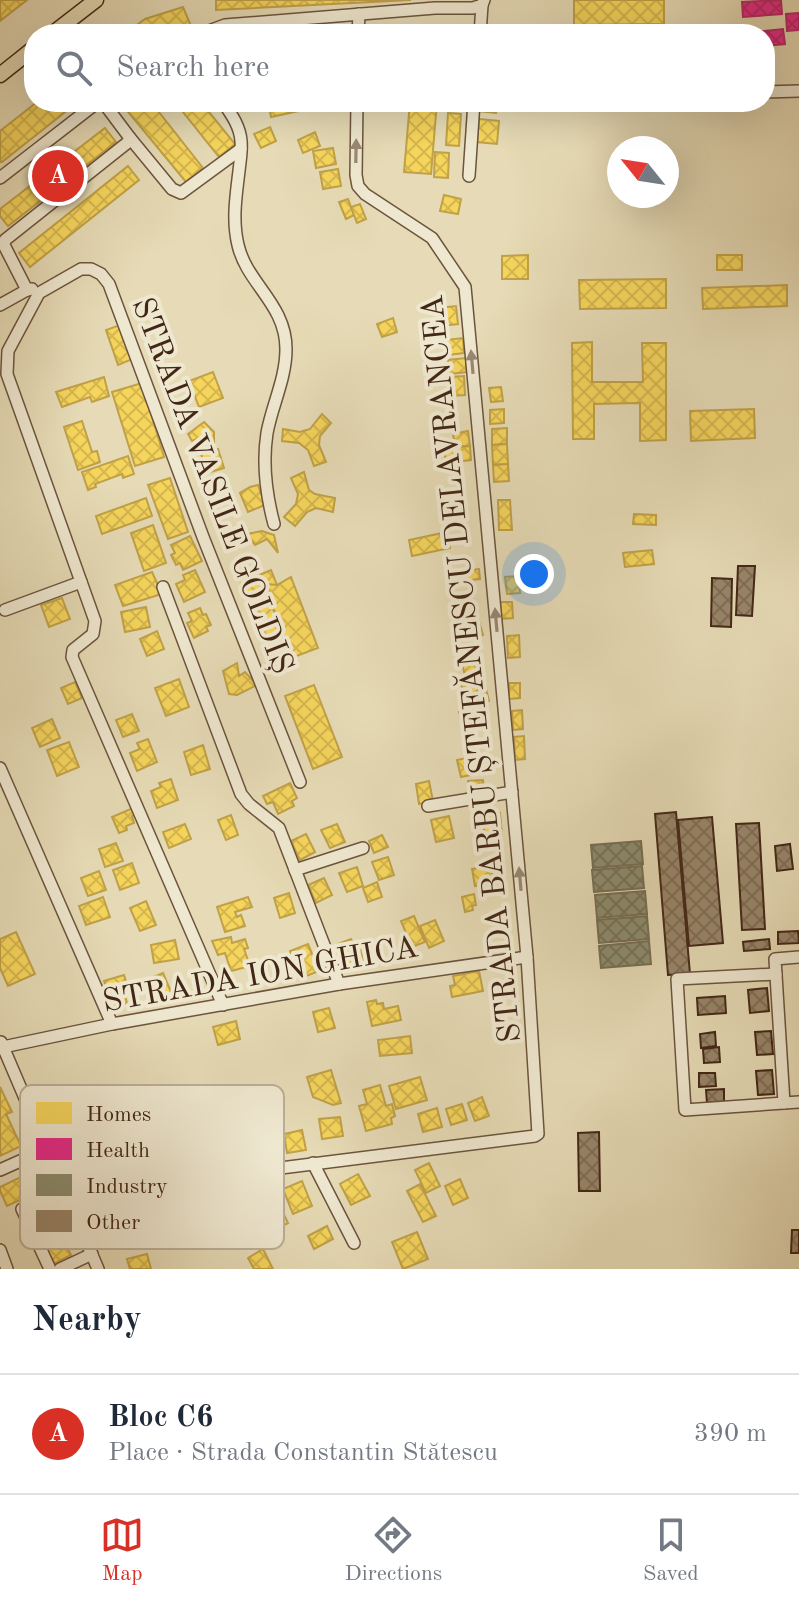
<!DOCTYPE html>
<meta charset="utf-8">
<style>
:root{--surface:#fff;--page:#f2f2f3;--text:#1f2937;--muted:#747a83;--line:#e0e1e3;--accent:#d93025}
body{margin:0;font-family:"Old Standard TT",serif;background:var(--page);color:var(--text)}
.compass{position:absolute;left:607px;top:136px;width:72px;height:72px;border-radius:50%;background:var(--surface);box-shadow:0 8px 32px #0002;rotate:300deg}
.you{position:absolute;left:534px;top:574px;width:28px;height:28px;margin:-20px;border:6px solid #fff;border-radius:50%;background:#1a73e8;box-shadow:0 0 0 12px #1a73e833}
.badge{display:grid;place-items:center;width:52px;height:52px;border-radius:50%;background:var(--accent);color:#fff;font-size:26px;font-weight:700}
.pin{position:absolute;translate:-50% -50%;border:4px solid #fff;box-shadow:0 2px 8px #0006}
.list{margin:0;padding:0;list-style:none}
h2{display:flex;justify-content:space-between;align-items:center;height:104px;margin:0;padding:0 32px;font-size:34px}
h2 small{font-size:26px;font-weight:400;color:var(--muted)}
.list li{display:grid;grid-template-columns:52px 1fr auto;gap:24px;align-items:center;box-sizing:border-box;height:120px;padding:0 32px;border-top:2px solid var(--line)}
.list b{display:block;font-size:30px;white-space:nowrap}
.list p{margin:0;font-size:26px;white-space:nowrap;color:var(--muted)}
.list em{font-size:26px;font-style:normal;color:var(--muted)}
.icon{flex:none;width:44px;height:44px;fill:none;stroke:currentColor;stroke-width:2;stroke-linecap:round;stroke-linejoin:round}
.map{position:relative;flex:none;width:799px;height:1269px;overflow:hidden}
.search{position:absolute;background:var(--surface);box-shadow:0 8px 32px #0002;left:24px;right:24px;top:24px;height:88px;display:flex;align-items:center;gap:20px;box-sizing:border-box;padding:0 28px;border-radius:32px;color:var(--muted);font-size:30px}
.sheet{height:224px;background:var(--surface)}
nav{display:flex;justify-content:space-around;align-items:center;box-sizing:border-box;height:112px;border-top:2px solid var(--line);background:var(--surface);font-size:22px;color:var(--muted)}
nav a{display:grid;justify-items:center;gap:4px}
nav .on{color:var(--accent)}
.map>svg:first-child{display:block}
.homes{fill:url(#homes-cross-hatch);stroke:#c0a147;stroke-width:2}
.health{fill:url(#health-cross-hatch);stroke:#b62867;stroke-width:2}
.industry{fill:url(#industry-cross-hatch);stroke:#766e54;stroke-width:2}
.building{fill:url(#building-cross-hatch);stroke:#432716;stroke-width:2}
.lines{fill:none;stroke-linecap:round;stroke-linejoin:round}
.minor-casing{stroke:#6c543e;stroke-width:14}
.major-casing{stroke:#432716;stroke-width:17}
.minor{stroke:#efe8d0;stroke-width:11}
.major{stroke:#e6dbb6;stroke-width:14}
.oneway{fill:#998873}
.labels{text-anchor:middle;stroke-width:8;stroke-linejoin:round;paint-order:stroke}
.street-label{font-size:32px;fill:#432716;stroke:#efe8d0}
.key{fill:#efe8d0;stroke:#bbae98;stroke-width:2}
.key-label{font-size:22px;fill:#432716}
</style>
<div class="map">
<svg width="799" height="1269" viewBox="0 0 799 1269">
<defs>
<pattern id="homes-cross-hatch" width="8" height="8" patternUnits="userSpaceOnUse" patternTransform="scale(2)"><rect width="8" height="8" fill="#f6d55c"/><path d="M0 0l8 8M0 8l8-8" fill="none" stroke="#d4b74f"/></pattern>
<pattern id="health-cross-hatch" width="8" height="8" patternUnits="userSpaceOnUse" patternTransform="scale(2)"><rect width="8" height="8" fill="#e7298a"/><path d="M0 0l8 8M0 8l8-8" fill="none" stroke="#bd2370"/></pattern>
<pattern id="industry-cross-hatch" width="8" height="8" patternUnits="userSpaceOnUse" patternTransform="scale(2)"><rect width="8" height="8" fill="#8c8c6e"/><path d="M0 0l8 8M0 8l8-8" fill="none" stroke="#747259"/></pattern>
<pattern id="building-cross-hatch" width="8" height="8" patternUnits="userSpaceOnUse" patternTransform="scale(2)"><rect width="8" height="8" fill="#988569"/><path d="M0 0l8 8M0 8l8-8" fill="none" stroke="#7e6d55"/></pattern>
</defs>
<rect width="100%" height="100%" fill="#e6dbb6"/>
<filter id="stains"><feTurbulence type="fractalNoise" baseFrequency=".0025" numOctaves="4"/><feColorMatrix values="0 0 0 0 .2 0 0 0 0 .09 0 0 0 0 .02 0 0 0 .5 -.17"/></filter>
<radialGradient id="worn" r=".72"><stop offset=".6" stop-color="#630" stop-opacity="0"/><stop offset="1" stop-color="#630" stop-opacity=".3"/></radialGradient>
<g class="homes">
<polygon points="0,0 27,0 0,21"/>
<polygon points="216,0 411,0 216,10"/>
<polygon points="574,0 664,0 664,24 574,25"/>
<polygon points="183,7 191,26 174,34 125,34 145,19"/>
<polygon points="37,102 58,102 65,112 2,162 0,162 0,131"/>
<polygon points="120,102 151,102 203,168 186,182"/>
<polygon points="175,102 201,102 235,144 219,157"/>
<polygon points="268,102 297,102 299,111 271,117"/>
<polygon points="410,102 437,102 431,174 404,172"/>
<polygon points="479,102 497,102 496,113 478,111"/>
<polygon points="448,113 461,114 459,146 446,145"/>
<polygon points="479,119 499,121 497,144 477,142"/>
<polygon points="270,127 276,141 261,148 254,134"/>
<polygon points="105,128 116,142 8,226 0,216 0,209"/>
<polygon points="315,132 320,146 303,153 298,140"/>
<polygon points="333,148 336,164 316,168 313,151"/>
<polygon points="435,152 449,153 448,178 434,177"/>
<polygon points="128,166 139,180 30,267 19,253"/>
<polygon points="338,169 341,186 323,189 320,172"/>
<polygon points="444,195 461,199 458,214 440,211"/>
<polygon points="348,199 354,215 346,219 339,202"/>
<polygon points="360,204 366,219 357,223 351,207"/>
<polygon points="528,255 528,279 502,279 502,256"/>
<rect x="717" y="255" width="25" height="15"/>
<polygon points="666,279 666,308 580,309 579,280"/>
<polygon points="787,285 787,306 703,309 702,288"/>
<polygon points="456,306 458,324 441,326 439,308"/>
<polygon points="393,318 397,332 382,337 377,324"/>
<polygon points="123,324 135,358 118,365 106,330"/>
<polygon points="463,338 464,353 448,355 447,340"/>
<polygon points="592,342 592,382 643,382 642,343 666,343 666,440 640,441 640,403 594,404 594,439 573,439 572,343"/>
<polygon points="466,358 467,372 450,374 448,360"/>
<polygon points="213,372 223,398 199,407 189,381"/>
<polygon points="464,376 465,395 451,396 450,377"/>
<polygon points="104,377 109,396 92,402 90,397 62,407 56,392"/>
<polygon points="142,383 164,457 135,466 112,392"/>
<polygon points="501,387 503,401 491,402 489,388"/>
<polygon points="504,409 504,423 490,424 490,410"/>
<polygon points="754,409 755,438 691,441 690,411"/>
<polygon points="322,414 331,423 320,436 319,445 326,462 314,466 308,450 299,443 282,441 283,429 300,432 310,429"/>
<polygon points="82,421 92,452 97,451 100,462 78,470 64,427"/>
<polygon points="204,422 214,432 214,443 209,447 194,443 205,435 192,441 188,434"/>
<polygon points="507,428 507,444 492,445 492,429"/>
<polygon points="468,431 470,446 455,447 453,434"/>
<polygon points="507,444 508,464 493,465 492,445"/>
<polygon points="470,446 471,460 446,463 444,448"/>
<polygon points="218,449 224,468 207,473 201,454"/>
<polygon points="128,456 134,474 123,478 122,474 95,484 96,487 88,490 82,472"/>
<polygon points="508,464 509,481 494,482 493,465"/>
<polygon points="304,472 309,490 315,494 335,498 333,512 316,508 307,512 295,526 284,517 296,504 298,494 291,478"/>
<polygon points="170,478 188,532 168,539 148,485"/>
<polygon points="258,485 265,505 248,512 240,493 250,487"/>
<polygon points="461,495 465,510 444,515 440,500"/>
<polygon points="146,498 152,516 102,534 96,516"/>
<polygon points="498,500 510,500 512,530 499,530"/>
<polygon points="634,514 656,515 656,525 633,524"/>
<polygon points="153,525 166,563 144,571 131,533"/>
<polygon points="262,531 274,535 278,553 267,539 255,545 247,534"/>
<polygon points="447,532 450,548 412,556 409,540"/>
<polygon points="190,536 202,561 183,570 180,563 176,565 171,555 175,553 171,545"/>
<polygon points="652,550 654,564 625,567 623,553"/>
<polygon points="479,569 480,579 463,581 461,571"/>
<polygon points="195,570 205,592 184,602 176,584 185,580 183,575"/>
<polygon points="271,570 300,643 269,655 241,583"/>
<polygon points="152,572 162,594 123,606 115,585"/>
<polygon points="518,576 520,593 507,594 505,577"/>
<polygon points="291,577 318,648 286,660 267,584 277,585"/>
<polygon points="62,598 70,619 49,627 41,605"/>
<polygon points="500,602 512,602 513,618 501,619"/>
<polygon points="146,607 150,627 125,632 121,612"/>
<polygon points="200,608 203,615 206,614 211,625 206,627 208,631 194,638 187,623 192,621 188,613"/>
<polygon points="478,618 483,635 457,641 453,624"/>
<polygon points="157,631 164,649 147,656 140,639"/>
<polygon points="519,635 520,657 508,658 507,636"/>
<polygon points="479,659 482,672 465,676 462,663"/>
<polygon points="237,663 239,676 245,672 257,685 237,695 229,694 223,671"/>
<polygon points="483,678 486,689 464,695 461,684"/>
<polygon points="179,679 189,707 166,716 155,688"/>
<polygon points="75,682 82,698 68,704 61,688"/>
<polygon points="509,683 520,683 520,698 509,699"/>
<polygon points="314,685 342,757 313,769 285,696"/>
<polygon points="486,689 489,701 465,708 462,696"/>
<polygon points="476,708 480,719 462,724 459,712"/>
<polygon points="522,710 523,729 513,730 512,711"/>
<polygon points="132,714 139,731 123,737 116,720"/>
<polygon points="52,719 60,738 40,747 32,728"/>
<polygon points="524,736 525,759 515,760 514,737"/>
<polygon points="148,739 157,762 137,771 130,753 140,749 137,743"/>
<polygon points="69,742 79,767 57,776 47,750"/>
<polygon points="203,745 210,769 191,775 184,752"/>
<polygon points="477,756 480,773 461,777 457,760"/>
<polygon points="171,779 178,800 157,808 151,791 161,787 159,783"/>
<polygon points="483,780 484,793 469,794 468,781"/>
<polygon points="429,781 433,801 419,804 416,784"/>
<polygon points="290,783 297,798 292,801 294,806 278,814 273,802 267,804 263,796"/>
<polygon points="133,808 136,814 132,816 134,823 126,826 127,830 119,833 112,817"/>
<polygon points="500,813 502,834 485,836 482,816"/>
<polygon points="231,815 238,835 226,840 218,820"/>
<polygon points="449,816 454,838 436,842 431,820"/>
<polygon points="185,824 191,839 169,848 163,832"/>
<polygon points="337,824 345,842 330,848 321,830"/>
<polygon points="306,834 315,852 300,860 291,841"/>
<polygon points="382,835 388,847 374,853 369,841"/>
<polygon points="116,843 123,861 105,867 99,849"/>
<polygon points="388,857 394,875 379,880 372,862"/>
<polygon points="132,863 139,883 120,890 113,870"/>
<polygon points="491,865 494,883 475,886 472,869"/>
<polygon points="357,867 363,886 347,892 339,873"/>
<polygon points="99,871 106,890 88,896 81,878"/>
<polygon points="324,878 332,895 316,903 308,885"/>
<polygon points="377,882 382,897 368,902 363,888"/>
<polygon points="289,893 295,913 280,918 274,898"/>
<polygon points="474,894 476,905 472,906 473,910 465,912 462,897"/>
<polygon points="103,897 110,917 86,925 79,906"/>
<polygon points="248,897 252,907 235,912 237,917 241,915 245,926 225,932 217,907"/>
<polygon points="146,901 156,925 140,931 130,908"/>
<polygon points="414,916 425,942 412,947 401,921"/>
<polygon points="435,920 444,941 429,948 420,926"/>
<polygon points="16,932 35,974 8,986 0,968 0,939"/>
<polygon points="231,937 232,943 245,939 248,948 244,949 250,966 231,971 225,953 218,955 212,941"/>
<polygon points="351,939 361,961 344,968 335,945"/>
<polygon points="175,940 179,959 154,963 151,945"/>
<polygon points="373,940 381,958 367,966 358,947"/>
<polygon points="308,944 319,971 299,979 290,951"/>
<polygon points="479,971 483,991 452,997 450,986 455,985 453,976"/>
<polygon points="163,973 171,992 154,999 146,980"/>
<polygon points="124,975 130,994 125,996 127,1003 112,1007 104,981"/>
<polygon points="376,1000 377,1004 383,1003 384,1009 398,1006 401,1020 372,1026 367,1002"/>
<polygon points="329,1008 335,1028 318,1032 313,1012"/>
<polygon points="236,1021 240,1039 218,1045 213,1027"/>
<polygon points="410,1036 412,1053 380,1056 378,1040"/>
<polygon points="331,1070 341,1103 333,1105 313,1097 307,1077"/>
<polygon points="420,1077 427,1100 396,1109 389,1086"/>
<polygon points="380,1085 386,1106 392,1104 395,1116 391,1118 392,1124 366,1131 359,1106 367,1104 363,1090"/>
<polygon points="0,1087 12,1112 6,1114 21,1146 0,1156"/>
<polygon points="482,1097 489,1116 475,1121 468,1103"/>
<polygon points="462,1104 467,1120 451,1125 446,1109"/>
<polygon points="437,1108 442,1127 423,1132 418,1114"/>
<polygon points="340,1117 343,1136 322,1139 319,1119"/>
<polygon points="302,1130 306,1150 287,1153 284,1134"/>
<polygon points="429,1163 440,1186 426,1193 415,1170"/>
<polygon points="31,1172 71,1255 54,1264 22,1199 7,1206 0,1191 0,1187"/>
<polygon points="358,1174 370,1196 351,1205 340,1184"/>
<polygon points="460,1179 468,1198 453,1205 445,1186"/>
<polygon points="302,1181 312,1206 293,1214 283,1189"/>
<polygon points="420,1184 436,1216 423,1222 407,1191"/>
<polygon points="277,1200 288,1223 275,1230 264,1207"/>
<polygon points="327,1226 333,1239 314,1249 308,1236"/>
<polygon points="417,1232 428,1259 403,1269 392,1242"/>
<polygon points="263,1249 273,1269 254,1269 248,1258"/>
<polygon points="147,1254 151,1269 130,1269 127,1259"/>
</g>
<g class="health">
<polygon points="781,0 782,14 743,17 742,2"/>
<polygon points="799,13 799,30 787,31 786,14"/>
<polygon points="783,29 785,44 765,46 765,34 744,34 744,33"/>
</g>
<g class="industry">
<polygon points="641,841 643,864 593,868 591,845"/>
<polygon points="642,866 644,888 594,892 592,870"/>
<polygon points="645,891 647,914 597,918 595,895"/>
<polygon points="647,916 649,939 599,943 597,920"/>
<polygon points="649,941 651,964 601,968 599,946"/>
</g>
<g class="building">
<polygon points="738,566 755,566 752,616 736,615"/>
<polygon points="712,578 732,579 731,627 711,626"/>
<polygon points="676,812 690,974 668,975 655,814"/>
<polygon points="712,817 723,943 689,946 678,820"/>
<polygon points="759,823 765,929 742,930 736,824"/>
<polygon points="790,844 793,869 777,871 775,846"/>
<polygon points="798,931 799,943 778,944 778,932"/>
<polygon points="769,939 770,949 744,951 743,942"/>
<polygon points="767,988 769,1011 750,1013 748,990"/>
<polygon points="725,996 726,1013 698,1015 697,998"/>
<polygon points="771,1031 773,1054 757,1055 755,1032"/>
<polygon points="715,1032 716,1046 701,1048 700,1034"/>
<polygon points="719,1047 720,1062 704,1063 703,1049"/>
<polygon points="772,1070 774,1094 758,1095 756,1071"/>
<polygon points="699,1073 715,1073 716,1086 699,1087"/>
<polygon points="724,1089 724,1102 707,1103 706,1090"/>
<polygon points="599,1132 600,1191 579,1191 578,1133"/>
<polygon points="792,1230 799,1230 799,1253 791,1253"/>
</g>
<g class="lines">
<defs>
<g id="minor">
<polyline points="201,34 225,25 435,8 473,8 482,5 484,0"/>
<polyline points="358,34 359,14"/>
<polyline points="480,34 482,5"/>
<polyline points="765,92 799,91"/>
<path d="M223,102C231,114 240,126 241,141C242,151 240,161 239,171C236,196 232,220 238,245C247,284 286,304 286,349C286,379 272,405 267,433C262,465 266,494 274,524"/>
<polyline points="130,138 172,189 181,193 241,149"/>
<polyline points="469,176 474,102"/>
<polyline points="0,178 98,102"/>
<polyline points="27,290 4,245 5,240 127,143 130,138 103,102"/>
<polyline points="0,305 27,290 32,289"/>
<polyline points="163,587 241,794 249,804 279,828 339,984"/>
<polyline points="5,610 81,582"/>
<polyline points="0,768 112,1024"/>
<polyline points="428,806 512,792"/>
<polyline points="295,870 363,848"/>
<polyline points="776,974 677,979 685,1110 799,1102"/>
<polyline points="223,1005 72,657 73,650 93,634 95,621 7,374 8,351 39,293 81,269 91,269 101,274 109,284 203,537 300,782"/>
<polyline points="1,1042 98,1269"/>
<polyline points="3,1047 112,1024 339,984 527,957"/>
<polyline points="784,1103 775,959 799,957"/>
<polyline points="313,1163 354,1243"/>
<polyline points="0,1170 47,1149"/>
<polyline points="66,1195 535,1136 538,1134 527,957 465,287 432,238 365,194 358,186 356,175 357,102"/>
<polyline points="22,1209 50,1269"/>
<polyline points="0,1250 7,1269"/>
<polyline points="60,1269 92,1254"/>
</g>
<g id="major">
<polyline points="52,34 96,0"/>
<polyline points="0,75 34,48"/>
</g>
</defs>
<use href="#minor" class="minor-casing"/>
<use href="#major" class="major-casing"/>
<use href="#minor" class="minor"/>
<use href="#major" class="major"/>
</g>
<defs><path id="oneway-solid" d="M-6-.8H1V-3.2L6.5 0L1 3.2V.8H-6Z" transform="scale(2)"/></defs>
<g class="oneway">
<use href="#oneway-solid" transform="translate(356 151) rotate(-89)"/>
<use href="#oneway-solid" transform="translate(472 362) rotate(-95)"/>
<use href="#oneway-solid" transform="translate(496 620) rotate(-95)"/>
<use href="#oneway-solid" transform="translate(520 879) rotate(-95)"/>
</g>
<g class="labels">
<g class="street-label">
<text transform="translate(214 485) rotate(69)" y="11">STRADA VASILE GOLDIȘ</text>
<text transform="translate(470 669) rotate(-96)" y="11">STRADA BARBU ȘTEFĂNESCU DELAVRANCEA</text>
<text transform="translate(260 973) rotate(-10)" y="11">STRADA ION GHICA</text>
</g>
</g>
<rect x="20" y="1085" width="264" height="164" rx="12" class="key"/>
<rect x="36" y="1102" width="36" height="22" fill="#f6d55c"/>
<rect x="36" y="1138" width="36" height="22" fill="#e7298a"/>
<rect x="36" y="1174" width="36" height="22" fill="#8c8c6e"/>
<rect x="36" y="1210" width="36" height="22" fill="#988569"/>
<g class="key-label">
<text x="86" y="1121">Homes</text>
<text x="86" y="1157">Health</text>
<text x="86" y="1193">Industry</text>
<text x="86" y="1229">Other</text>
</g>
<rect width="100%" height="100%" filter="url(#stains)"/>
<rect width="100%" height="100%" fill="url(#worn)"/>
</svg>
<svg class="compass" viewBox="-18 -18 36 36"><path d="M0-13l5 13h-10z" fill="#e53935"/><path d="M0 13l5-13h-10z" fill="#747a83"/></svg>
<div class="you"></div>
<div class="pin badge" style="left:58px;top:176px">A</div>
<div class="search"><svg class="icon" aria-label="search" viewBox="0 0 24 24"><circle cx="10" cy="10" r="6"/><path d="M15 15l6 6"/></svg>Search here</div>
</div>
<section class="sheet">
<h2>Nearby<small></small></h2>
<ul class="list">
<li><span class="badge">A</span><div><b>Bloc C6</b><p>Place · Strada Constantin Stătescu</p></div><em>390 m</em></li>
</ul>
</section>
<nav>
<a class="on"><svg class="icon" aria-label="map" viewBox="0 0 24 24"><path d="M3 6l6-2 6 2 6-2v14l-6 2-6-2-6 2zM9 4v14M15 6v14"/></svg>Map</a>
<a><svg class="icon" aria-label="directions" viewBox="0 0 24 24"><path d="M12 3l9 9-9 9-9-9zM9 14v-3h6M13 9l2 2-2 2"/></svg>Directions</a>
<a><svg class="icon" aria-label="saved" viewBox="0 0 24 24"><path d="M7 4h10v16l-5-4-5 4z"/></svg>Saved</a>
</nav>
